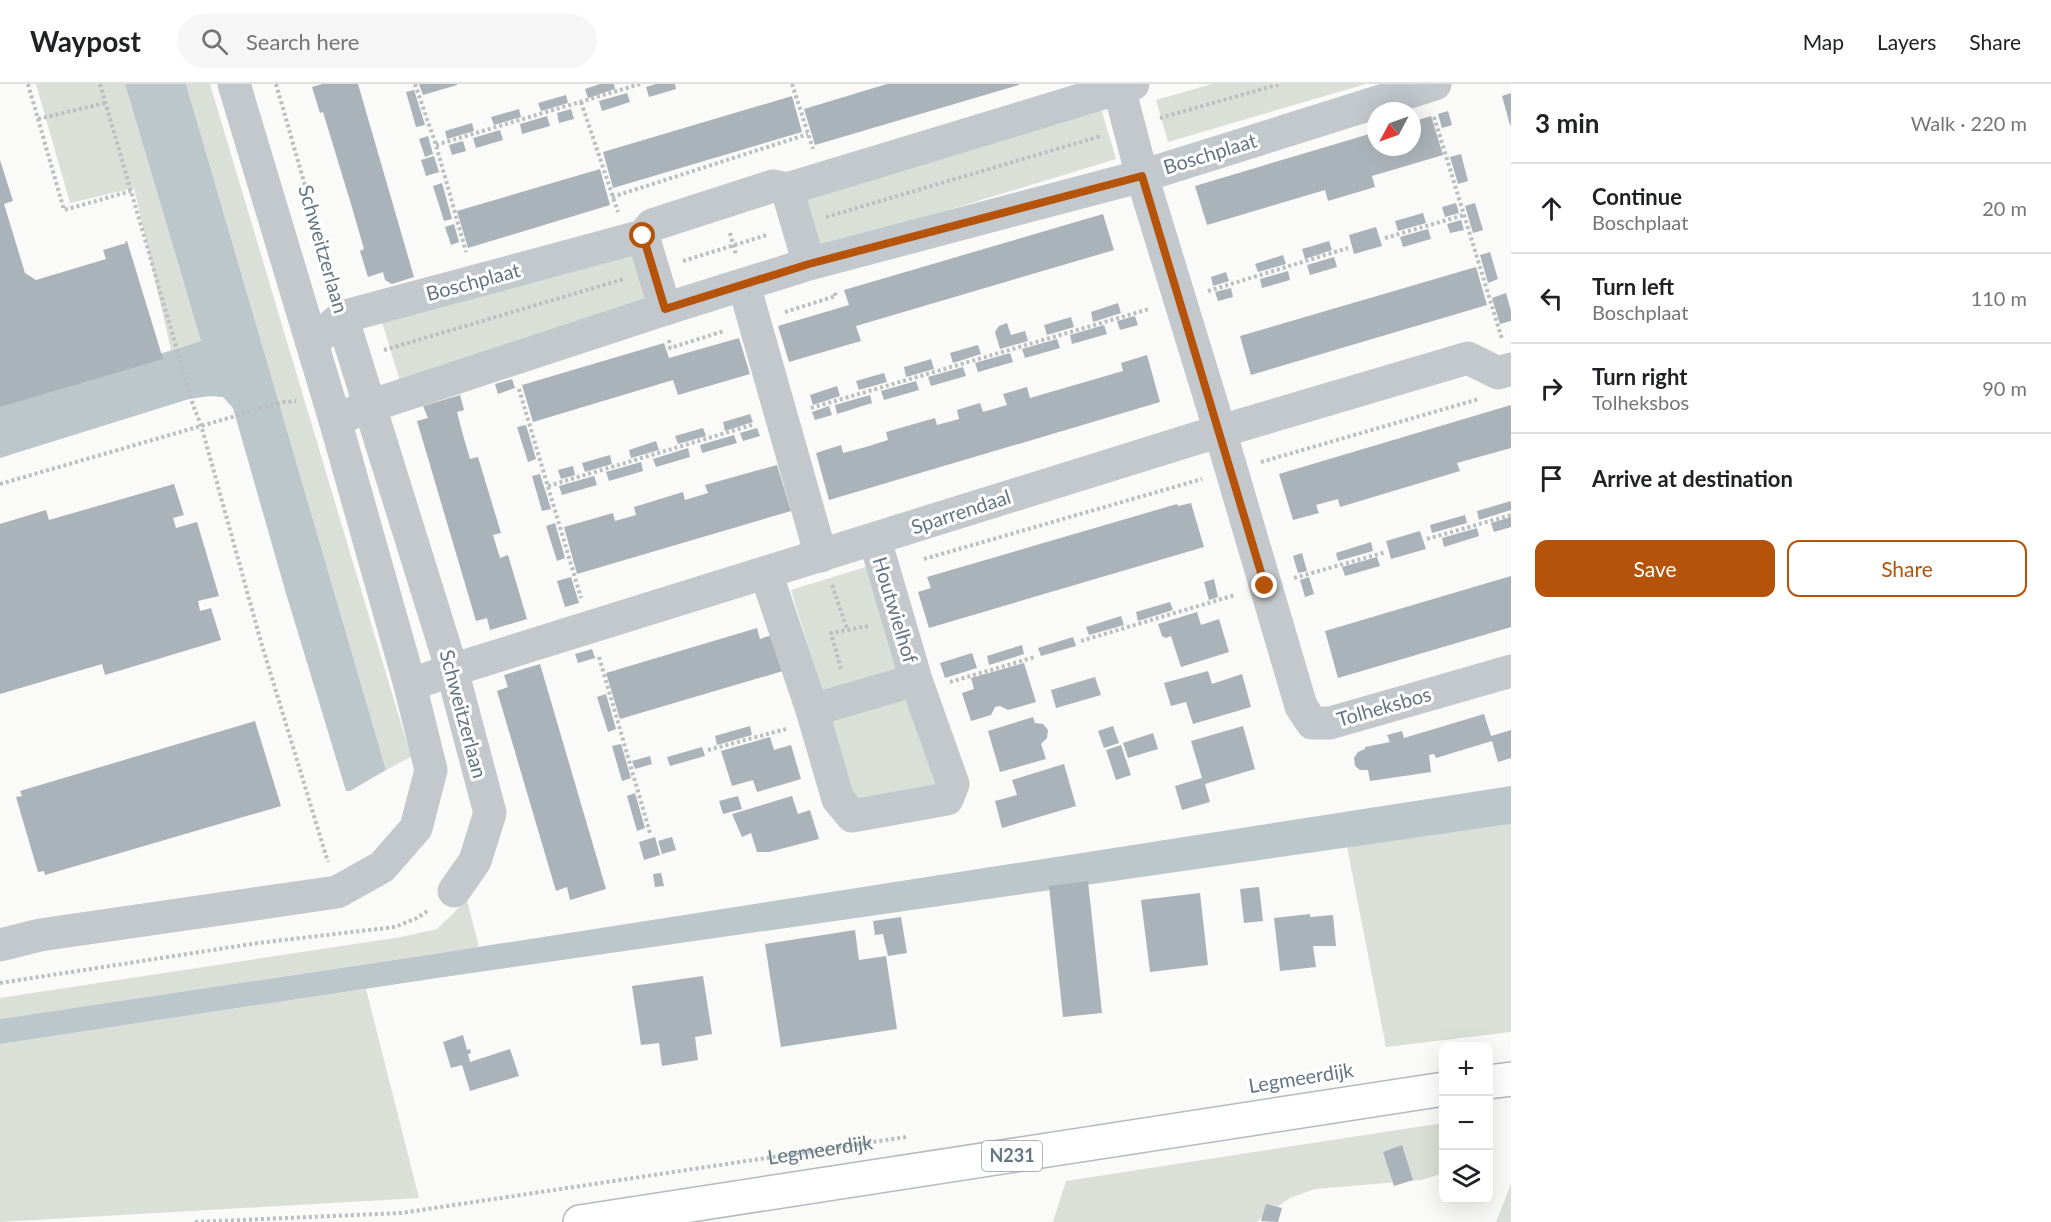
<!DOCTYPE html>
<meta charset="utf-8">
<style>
:root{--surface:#fff;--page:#f6f6f6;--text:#202124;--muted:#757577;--line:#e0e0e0;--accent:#b45309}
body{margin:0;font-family:Lato,sans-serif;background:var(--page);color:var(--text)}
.controls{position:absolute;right:18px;bottom:18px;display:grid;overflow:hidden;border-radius:12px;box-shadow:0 6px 24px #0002}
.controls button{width:54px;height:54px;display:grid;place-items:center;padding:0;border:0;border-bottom:2px solid var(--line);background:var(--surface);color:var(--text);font:30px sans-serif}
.compass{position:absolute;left:1367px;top:18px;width:54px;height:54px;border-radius:50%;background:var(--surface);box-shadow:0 6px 24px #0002;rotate:229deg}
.stop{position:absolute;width:18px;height:18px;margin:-14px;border:4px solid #b45309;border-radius:50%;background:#fff}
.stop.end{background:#b45309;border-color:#fff;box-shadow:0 2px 6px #0008}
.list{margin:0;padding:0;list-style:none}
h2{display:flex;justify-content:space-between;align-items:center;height:78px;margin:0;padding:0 24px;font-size:26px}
h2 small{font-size:20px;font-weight:400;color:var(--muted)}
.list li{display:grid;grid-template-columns:39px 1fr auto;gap:18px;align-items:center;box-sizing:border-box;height:90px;padding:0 24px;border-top:2px solid var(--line)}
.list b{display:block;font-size:22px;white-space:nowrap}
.list p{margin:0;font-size:20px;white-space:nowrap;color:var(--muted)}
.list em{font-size:20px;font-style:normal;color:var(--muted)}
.actions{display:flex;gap:12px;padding:18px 24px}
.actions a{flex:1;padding:14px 0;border:2px solid var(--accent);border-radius:12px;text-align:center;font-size:21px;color:var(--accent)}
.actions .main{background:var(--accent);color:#fff}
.icon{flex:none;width:33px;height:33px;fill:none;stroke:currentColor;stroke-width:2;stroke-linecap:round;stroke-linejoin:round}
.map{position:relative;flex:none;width:1511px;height:1138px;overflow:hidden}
header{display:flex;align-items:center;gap:36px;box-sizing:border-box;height:84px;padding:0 30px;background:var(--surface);border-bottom:2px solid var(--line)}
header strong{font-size:28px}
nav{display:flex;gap:33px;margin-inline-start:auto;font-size:21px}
.search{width:420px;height:54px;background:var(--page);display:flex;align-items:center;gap:15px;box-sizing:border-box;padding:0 21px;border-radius:33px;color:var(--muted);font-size:22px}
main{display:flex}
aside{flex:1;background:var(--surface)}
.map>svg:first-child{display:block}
.green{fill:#dadfd7}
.water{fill:#bbc7cb}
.building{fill:#aab3b9}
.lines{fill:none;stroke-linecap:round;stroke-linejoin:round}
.major-casing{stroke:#b5babe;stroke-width:36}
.path{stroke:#bbbfc2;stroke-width:4;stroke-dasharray:3 3;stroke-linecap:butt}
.minor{stroke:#c3c8cc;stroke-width:33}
.major{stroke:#fff;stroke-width:33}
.route{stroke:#b45309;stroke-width:8}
.labels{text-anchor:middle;stroke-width:6;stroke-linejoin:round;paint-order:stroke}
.shield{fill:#fff;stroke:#939fa8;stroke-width:1.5}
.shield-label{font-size:18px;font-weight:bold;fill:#657683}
.street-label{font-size:20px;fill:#657683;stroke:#fff}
</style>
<header>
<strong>Waypost</strong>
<div class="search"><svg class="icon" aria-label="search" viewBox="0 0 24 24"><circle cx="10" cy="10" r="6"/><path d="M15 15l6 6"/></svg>Search here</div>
<nav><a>Map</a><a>Layers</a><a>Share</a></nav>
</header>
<main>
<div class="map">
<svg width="1511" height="1138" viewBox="0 0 1511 1138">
<rect width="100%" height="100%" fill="#fafaf8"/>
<g class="green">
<polygon points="36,0 125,0 201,257 171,266 134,104 70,119"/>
<polygon points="186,0 210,0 411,673 386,686"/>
<polygon points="1212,0 1366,0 1168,58 1156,16"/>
<polygon points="1101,24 1116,75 820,165 804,114"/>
<polygon points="631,164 649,223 400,297 382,238"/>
<polygon points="872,481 904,586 823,611 791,506"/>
<polygon points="910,606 942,703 855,718 829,630"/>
<polygon points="1511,740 1511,948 1386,963 1347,763"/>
<polygon points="467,816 479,863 0,935 0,914 401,853 437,845"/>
<polygon points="366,905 419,1114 0,1138 0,960"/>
<polygon points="1443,1039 1444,1088 1441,1090 1421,1096 1315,1105 1290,1114 1256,1138 1053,1138 1066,1097"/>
<polygon points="1511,1100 1511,1138 1496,1138"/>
</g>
<g class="water">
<polygon points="125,0 186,0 386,686 350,707 346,707 285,506 233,324 223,313 210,312 189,315 0,374 0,320 201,257"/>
<polygon points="1511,702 1511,740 437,894 0,960 0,935 440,869"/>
</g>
<g class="building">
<polygon points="322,0 358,0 414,193 392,200 385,196 383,188 368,193 360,167 364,165 351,120 323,28 320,29 312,3"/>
<polygon points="419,0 457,0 457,1 423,11"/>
<polygon points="600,0 614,0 615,5 588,14 585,5"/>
<polygon points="656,0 675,0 676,5 649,13 646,3"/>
<polygon points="887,0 1019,0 1019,1 815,61 804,25"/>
<polygon points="414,6 425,41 416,43 406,8"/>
<polygon points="627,9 630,18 602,27 599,17"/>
<polygon points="1511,9 1511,41 1510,41 1502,12"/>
<polygon points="566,11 568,19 541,27 538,19"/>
<polygon points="792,12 802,48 613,104 603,68"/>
<polygon points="519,25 521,33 494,41 491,33"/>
<polygon points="571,25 574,35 559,39 557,29"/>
<polygon points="1448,27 1452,41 1442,44 1438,30"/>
<polygon points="547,32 550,42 522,50 520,40"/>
<polygon points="1431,32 1443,71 1372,92 1375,103 1328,117 1325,106 1207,141 1195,102 1376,48 1376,63 1412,63 1412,38"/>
<polygon points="472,39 474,47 447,55 445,47"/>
<polygon points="500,46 503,56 476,64 473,54"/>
<polygon points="428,52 433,70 425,73 419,55"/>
<polygon points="463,57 466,67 452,71 449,61"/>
<polygon points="1461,70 1468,97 1458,100 1450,73"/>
<polygon points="434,72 439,88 426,92 421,76"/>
<polygon points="0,76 13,117 4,120 25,189 36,196 106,175 103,166 126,159 125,157 127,157 163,275 0,323"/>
<polygon points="600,85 610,121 468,164 457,127"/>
<polygon points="442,99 452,135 444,137 433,102"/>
<polygon points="1456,119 1459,129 1445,133 1442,123"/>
<polygon points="1475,119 1483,146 1473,149 1465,122"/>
<polygon points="1423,129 1426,139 1398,147 1395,137"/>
<polygon points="1103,130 1114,166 856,242 861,257 789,278 778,242 849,221 844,206"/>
<polygon points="1461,136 1464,146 1450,149 1447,140"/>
<polygon points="454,140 459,158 451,161 445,143"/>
<polygon points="1376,143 1382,162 1354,170 1349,151"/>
<polygon points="1428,145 1431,155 1403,163 1400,153"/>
<polygon points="1329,157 1332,166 1305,175 1302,165"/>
<polygon points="1490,168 1498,195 1488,199 1480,171"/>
<polygon points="1283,171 1286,180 1258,188 1255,180"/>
<polygon points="1334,173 1337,183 1310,191 1307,181"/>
<polygon points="1476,183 1487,221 1251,291 1240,252"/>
<polygon points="1288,187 1290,196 1262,204 1260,195"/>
<polygon points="1226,188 1229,197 1213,202 1211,193"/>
<polygon points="1231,204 1233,213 1218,217 1215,208"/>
<polygon points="1506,209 1511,227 1511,237 1500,240 1492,214"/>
<polygon points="1118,219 1121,229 1093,238 1091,228"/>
<polygon points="1135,232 1138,241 1120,246 1117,237"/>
<polygon points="1071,233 1074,243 1047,251 1044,241"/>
<polygon points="1007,239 1011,251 1025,247 1028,257 1000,265 995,248 999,242"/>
<polygon points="1104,241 1107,250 1072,260 1070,251"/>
<polygon points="739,254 750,290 678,311 673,296 533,338 522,301 664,259 669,274"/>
<polygon points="1057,255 1060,264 1025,274 1022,265"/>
<polygon points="978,261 981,270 953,279 950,269"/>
<polygon points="1010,269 1013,278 978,288 975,279"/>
<polygon points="1147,271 1160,318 829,416 816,369 841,361 843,369 866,363 888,356 886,348 935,334 937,341 959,335 957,326 980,319 983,328 1007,321 1003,310 1027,303 1030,314 1123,287 1121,279"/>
<polygon points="931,275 934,285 906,293 904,283"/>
<polygon points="963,283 966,292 931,302 928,293"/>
<polygon points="884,289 887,298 859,306 856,297"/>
<polygon points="512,295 515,304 498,310 495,300"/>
<polygon points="916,297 919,306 884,316 881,307"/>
<polygon points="837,302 840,312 813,321 810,311"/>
<polygon points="460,311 464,326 457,328 463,351 470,375 478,373 501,449 493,451 500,474 508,471 527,535 490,546 487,534 476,537 417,337 428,334 423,322"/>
<polygon points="870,311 872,319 837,330 835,321"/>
<polygon points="1511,321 1511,364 1457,379 1460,387 1340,423 1338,415 1316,421 1319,429 1293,436 1279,390"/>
<polygon points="829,322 832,331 815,336 812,328"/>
<polygon points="750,330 753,338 725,347 723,338"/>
<polygon points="526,341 536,375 528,378 517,343"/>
<polygon points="703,344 706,352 678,360 675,352"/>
<polygon points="757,344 760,352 743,357 740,349"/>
<polygon points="734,351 737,359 702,369 700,361"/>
<polygon points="656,357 659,366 631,374 629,366"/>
<polygon points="688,364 690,373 656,383 653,375"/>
<polygon points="610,371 612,380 585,388 582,379"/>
<polygon points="641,378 643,387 609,397 606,388"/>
<polygon points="777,381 791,427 577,490 564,443 613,429 615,437 636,431 634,423 683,408 685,416 708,409 705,401"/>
<polygon points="573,382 575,391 561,395 558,386"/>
<polygon points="540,390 551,425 542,427 532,392"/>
<polygon points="594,392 597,401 562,411 559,402"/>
<polygon points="174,400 184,431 173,434 176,444 197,438 219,512 198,517 200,527 211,524 221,556 105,591 102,580 0,610 0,440 46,426 49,436"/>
<polygon points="1511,417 1511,426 1479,436 1477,427"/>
<polygon points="1191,419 1204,463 929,544 918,508 931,504 927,493 1177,420 1178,422"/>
<polygon points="1465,431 1467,439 1432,449 1430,441"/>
<polygon points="1511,433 1511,443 1494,448 1491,439"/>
<polygon points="555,439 565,474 557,477 546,442"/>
<polygon points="1477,444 1479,452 1444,463 1442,454"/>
<polygon points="1420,447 1426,465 1391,475 1386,457"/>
<polygon points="1371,458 1373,467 1338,477 1336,469"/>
<polygon points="1302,469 1307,487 1298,489 1293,472"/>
<polygon points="1377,473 1380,482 1345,492 1342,483"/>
<polygon points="1511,492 1511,543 1338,594 1325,547"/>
<polygon points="571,493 579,519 565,523 557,497"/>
<polygon points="1309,493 1314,510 1305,513 1300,496"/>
<polygon points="1214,495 1218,513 1209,516 1204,498"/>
<polygon points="1170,518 1173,526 1138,537 1136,528"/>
<polygon points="1197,528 1201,541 1219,535 1229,568 1181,583 1171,552 1166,554 1162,552 1158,540"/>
<polygon points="1121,532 1124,541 1089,551 1086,543"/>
<polygon points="757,544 760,555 772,551 783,587 620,635 606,589"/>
<polygon points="1073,553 1076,562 1041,572 1038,564"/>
<polygon points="1022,561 1024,570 989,581 987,572"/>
<polygon points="592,565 595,574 578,579 575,570"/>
<polygon points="972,569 977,584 945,594 940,579"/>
<polygon points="1024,579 1036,618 1008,626 1000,622 995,623 991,631 971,637 962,609 974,605 971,594"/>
<polygon points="540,580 606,805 570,816 567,803 556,807 497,607 508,603 504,591"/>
<polygon points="1208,587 1212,600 1242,590 1251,623 1193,640 1186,618 1171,622 1164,599"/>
<polygon points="1095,593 1101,611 1056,624 1051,606"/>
<polygon points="606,610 616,645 608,648 597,613"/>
<polygon points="1484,630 1491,652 1511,646 1511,674 1498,678 1492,657 1436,674 1434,670 1429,671 1431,688 1370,697 1368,686 1360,686 1355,682 1354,674 1358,668 1365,665 1365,663 1390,658 1387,651 1402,647 1404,654"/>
<polygon points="1033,633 1035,639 1043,640 1048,646 1047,654 1041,660 1046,675 1000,688 988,647"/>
<polygon points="255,637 281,722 45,791 44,787 38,788 16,713 22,712 20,707"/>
<polygon points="750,642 752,651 717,661 715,652"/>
<polygon points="1113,642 1119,659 1104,664 1098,647"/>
<polygon points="1243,642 1255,685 1205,700 1210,718 1182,726 1175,702 1202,694 1191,657"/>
<polygon points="1153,649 1158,665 1128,674 1123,659"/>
<polygon points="770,653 774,666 791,661 801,695 757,708 753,696 732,702 721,667"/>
<polygon points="621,660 631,694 622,697 612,662"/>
<polygon points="1121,661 1131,691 1116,696 1106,666"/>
<polygon points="702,663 705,672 670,682 667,673"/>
<polygon points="650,672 652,680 635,685 632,677"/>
<polygon points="1064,680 1076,722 1002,744 995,717 1017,711 1012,696"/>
<polygon points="635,709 645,744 637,747 627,712"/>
<polygon points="738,712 742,725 723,730 719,717"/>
<polygon points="792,712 798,730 810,726 819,755 769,768 757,768 751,749 742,753 732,730"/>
<polygon points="655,753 660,771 644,776 639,758"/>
<polygon points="672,753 676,766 662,770 658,757"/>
<polygon points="661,789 664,802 655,803 653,790"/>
<polygon points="1088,797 1102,929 1063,933 1049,802"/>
<polygon points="1259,803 1263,837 1244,839 1240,805"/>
<polygon points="1200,809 1208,881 1150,888 1141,816"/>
<polygon points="1310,830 1310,833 1333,831 1336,862 1313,862 1316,883 1280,887 1274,834"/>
<polygon points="901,833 907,869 888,872 883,850 875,851 873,837"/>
<polygon points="855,846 859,876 886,872 897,945 781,963 765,860"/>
<polygon points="703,892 712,950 695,953 698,976 662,982 659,959 641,961 632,902"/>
<polygon points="463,951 467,966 470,965 471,969 468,970 470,978 510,965 519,992 470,1007 462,981 451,984 443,958"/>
<polygon points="1402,1061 1413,1096 1394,1102 1383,1068"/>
<polygon points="1266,1120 1282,1124 1278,1138 1261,1137"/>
</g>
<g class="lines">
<defs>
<g id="major">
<polyline points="1488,998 1511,995"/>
<polyline points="580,1138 1444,1005"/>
</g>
</defs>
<use href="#major" class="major-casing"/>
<g class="path">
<polyline points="28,0 64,126 131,107"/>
<polyline points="100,0 193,321 201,341 261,558 328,778"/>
<polyline points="276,0 334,203"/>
<polyline points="415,0 436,61 466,168"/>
<polyline points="792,0 813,65"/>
<polyline points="581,18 618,128"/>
<polyline points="1434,33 1502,255"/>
<polyline points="1160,34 1280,0"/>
<polyline points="38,35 105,19"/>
<polyline points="436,61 640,0"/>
<polyline points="612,113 808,50"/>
<polyline points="826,133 1101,52"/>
<polyline points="730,149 736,171"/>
<polyline points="1385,154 1464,131"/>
<polyline points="683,177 767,151"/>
<polyline points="1208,207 1348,164"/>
<polyline points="785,228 836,212 834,207"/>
<polyline points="669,256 670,264 724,247"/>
<polyline points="384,266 624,195"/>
<polyline points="519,305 581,514"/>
<polyline points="811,324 1149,225"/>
<polyline points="1261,378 1479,315"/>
<polyline points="0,400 284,318 296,317"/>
<polyline points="548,402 752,341"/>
<polyline points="1427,455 1511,431"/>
<polyline points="924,475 1202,395"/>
<polyline points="1294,494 1386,468"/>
<polyline points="832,501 847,545"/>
<polyline points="1081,557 1235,511"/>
<polyline points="599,573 650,749"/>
<polyline points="841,585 831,549 869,542"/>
<polyline points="950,598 1035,573"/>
<polyline points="708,666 786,645"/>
<polyline points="0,899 258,859 395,843 417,834 429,826"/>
<path id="s1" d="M195,1138L401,1129L906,1053"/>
</g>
<g class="minor">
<polyline points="1118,0 1142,92 1220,347 1301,622 1312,639 1330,639 1511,587"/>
<polyline points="787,105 809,180"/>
<polyline points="643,152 665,225"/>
<polyline points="744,201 821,472"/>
<polyline points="342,233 452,586 490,729 475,777 454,807"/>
<polyline points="312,259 342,233 643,152 652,141 773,102 787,105 1133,0"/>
<polyline points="335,336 370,322 665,225 809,180 1142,92 1435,0"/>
<polyline points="766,489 812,626 838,715 852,732 947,715 953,700 916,596 875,456"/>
<polyline points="410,601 452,586 1194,355 1468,274 1498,289 1511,285"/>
<polyline points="812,626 916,596"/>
<polyline points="0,861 40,851 337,808 382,783 416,744 431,686 410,601 335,336 234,0"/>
</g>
<use href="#major" class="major"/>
</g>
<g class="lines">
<polyline class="route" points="643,152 665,225 809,180 1142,92 1265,502"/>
</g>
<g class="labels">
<rect class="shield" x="982" y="1057" width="60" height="30" rx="4.5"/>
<g class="shield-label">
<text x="1012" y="1078">N231</text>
</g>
<g class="street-label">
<text transform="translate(1210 70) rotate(-17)" y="7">Boschplaat</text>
<text transform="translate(323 165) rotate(74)" y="7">Schweitzerlaan</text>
<text transform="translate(473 198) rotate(-15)" y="7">Boschplaat</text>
<text transform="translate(961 428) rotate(-18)" y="7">Sparrendaal</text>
<text transform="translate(895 526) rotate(73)" y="7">Houtwielhof</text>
<text transform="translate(1384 623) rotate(-16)" y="7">Tolheksbos</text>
<text transform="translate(463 630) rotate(75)" y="7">Schweitzerlaan</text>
<text transform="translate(1301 994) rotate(-9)" y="7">Legmeerdijk</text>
<text dy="7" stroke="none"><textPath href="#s1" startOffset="630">Legmeerdijk</textPath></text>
</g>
</g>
</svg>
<div class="controls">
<button>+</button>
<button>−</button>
<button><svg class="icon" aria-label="layers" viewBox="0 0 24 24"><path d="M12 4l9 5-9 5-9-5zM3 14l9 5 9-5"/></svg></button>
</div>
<svg class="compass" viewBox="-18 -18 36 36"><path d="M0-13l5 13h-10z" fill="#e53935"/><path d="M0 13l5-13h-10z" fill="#757577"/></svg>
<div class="stop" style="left:643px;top:152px"></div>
<div class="stop end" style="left:1265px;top:502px"></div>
</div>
<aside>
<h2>3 min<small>Walk · 220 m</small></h2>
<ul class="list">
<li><svg class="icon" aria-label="ahead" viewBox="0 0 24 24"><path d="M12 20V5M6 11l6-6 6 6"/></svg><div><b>Continue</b><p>Boschplaat</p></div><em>20 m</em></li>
<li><svg class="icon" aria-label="left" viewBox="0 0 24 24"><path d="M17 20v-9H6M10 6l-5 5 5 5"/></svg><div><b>Turn left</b><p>Boschplaat</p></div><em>110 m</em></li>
<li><svg class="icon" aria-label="right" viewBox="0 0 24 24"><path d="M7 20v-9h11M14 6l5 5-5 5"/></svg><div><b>Turn right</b><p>Tolheksbos</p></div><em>90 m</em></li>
<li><svg class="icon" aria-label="arrive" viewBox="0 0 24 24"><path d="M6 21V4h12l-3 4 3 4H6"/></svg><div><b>Arrive at destination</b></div></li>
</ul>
<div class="actions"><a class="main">Save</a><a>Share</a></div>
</aside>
</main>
